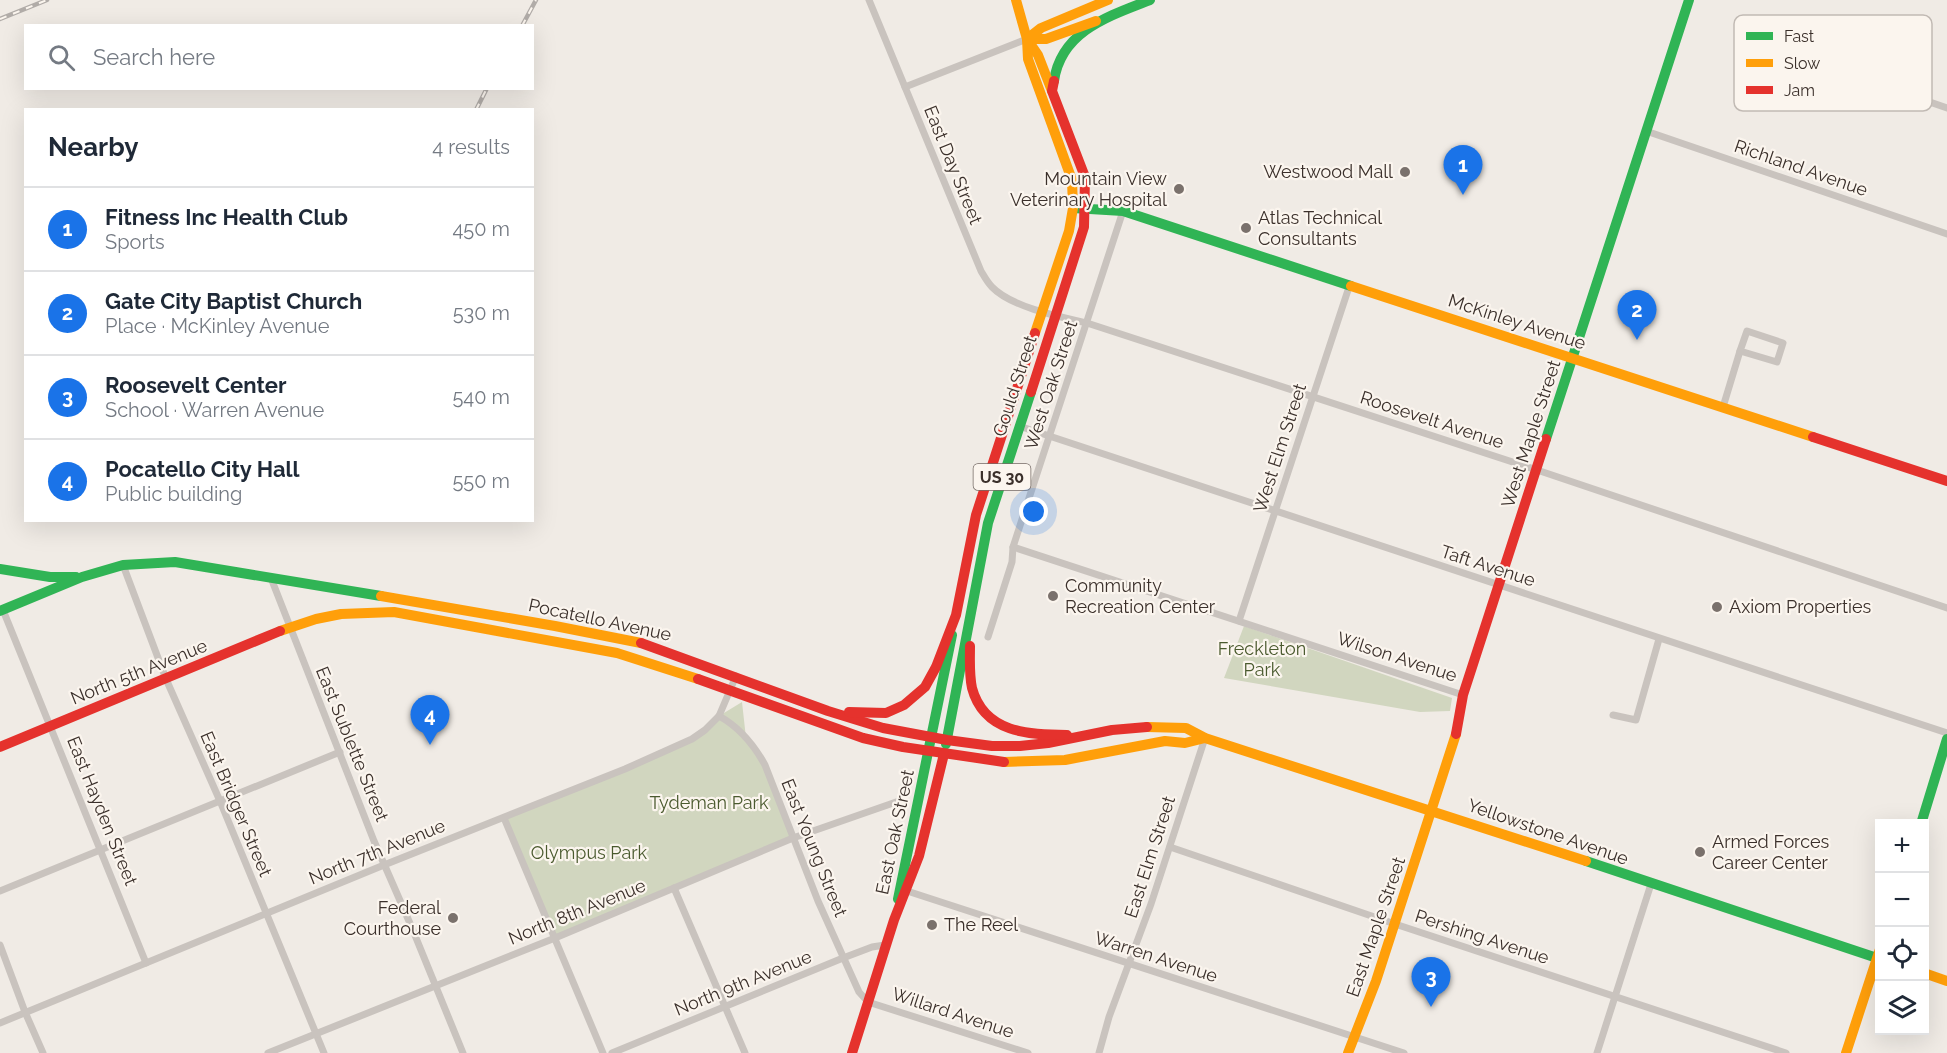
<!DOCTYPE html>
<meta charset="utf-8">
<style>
:root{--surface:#fff;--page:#f6f6f7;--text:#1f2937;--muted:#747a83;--line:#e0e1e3;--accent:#1a73e8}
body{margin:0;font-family:Raleway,sans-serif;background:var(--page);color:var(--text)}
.controls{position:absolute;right:18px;bottom:18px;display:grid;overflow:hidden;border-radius:0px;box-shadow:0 6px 24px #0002}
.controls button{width:54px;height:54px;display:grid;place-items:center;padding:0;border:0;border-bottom:2px solid var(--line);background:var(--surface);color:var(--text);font:30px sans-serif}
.you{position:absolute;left:1034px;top:512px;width:21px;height:21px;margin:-15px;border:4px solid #fff;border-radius:50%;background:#1a73e8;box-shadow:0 0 0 9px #1a73e833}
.badge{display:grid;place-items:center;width:39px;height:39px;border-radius:50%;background:var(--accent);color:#fff;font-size:20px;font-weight:700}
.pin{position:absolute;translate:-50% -50px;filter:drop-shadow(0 2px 3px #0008)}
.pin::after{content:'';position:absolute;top:32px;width:21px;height:18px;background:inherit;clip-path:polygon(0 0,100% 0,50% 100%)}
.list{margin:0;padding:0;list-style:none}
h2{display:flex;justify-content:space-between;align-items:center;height:78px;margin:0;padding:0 24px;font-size:26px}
h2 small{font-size:20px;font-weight:400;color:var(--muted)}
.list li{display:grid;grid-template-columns:39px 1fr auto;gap:18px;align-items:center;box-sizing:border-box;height:84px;padding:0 24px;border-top:2px solid var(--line)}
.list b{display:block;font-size:22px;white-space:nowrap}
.list p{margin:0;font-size:20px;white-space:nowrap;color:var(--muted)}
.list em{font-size:20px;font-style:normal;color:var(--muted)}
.icon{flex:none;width:33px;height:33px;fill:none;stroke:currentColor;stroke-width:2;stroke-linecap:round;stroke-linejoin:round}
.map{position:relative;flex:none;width:1947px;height:1053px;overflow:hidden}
.search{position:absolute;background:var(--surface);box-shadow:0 6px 24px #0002;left:24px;top:24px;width:510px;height:66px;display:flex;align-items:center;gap:15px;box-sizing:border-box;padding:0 21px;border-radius:0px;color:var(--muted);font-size:22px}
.panel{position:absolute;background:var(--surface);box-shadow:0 6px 24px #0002;left:24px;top:108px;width:510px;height:414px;border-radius:0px}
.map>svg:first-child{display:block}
.green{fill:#d1d6bf}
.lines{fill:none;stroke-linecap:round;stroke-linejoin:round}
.street{stroke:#c9c3be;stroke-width:7}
.fast{stroke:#30b455;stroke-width:10}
.slow{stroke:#ff9f0a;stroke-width:10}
.jam{stroke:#e5322d;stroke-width:10}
.rail-casing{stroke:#b1aca8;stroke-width:4.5}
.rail{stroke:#fbf5ee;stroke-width:2;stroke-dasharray:7;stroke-linecap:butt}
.poi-dot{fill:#7a716c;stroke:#fbf5ee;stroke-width:2}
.labels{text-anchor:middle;stroke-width:4.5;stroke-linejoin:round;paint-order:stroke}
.shield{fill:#fbf5ee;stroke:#756b66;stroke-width:1.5}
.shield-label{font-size:16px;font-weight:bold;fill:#3b302b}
.street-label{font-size:18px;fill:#3b302b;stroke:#fbf5ee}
.poi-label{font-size:18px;fill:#3b302b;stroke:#fbf5ee;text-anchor:start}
.park-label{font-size:18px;fill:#4a5a2e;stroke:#fbf5ee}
.key{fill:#fbf5ee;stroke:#c1bab4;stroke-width:1.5}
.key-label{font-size:16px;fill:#3b302b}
</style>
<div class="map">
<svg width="1947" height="1053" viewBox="0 0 1947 1053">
<rect width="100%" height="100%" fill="#f0ebe5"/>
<g class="green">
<polygon points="1244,626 1452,698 1450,711 1420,712 1224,678"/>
<polygon points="742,702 746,738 756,749 793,838 555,938 504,818 692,739 719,716"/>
</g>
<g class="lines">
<g class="street">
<path d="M869,0L981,271C984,276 987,282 992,287C1011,307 1060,317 1087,323L1537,470L1947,608"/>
<polyline points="1802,58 1947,108"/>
<polyline points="905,87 1027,39"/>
<polyline points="1646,131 1947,234"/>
<polygon points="1747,331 1783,343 1777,362 1740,351"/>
<polyline points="1723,407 1740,351"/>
<polyline points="1019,426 1947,733"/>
<polyline points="1013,547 1463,695"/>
<polyline points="123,565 166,679 220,801 324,1053"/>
<polyline points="271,578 374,841 412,928 463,1053"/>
<polyline points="3,610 146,963"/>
<polyline points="1239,621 1350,284"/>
<polyline points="988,637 1012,562 1013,547 1123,211"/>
<polyline points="1613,715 1636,720 1659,639"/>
<path d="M719,716C739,727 754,745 765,765L818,901L859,992L868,1002L1028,1053"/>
<polyline points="504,818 603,1053"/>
<polyline points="1170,847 1395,924 1786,1053"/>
<polyline points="674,888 745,1053"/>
<polyline points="904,890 1404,1053"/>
<polyline points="0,891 340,752"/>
<polyline points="0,945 25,1012 43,1053"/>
<polyline points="0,1023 384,865 625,769 692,739 705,730 719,716 736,676"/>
<polyline points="268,1053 555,938 793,838 899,801"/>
<polyline points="612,1053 843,958 872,947 885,945"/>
<polyline points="1099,1053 1109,1017 1151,904 1205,738"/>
<polyline points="1597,1053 1651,884"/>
</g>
<g class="fast">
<path d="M1054,81C1061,31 1109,16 1150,0"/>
<polyline points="1073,208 1123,211 1351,286"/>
<polyline points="1546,439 1689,0"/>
<polyline points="0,569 50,577 76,577"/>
<polyline points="0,611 82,577 123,565 175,562 381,596"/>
<polyline points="946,744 988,523 1031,392"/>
<polyline points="1921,824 1947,739"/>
<polyline points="1586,861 1880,959"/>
<polyline points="898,899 952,635"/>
</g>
<g class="slow">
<polyline points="1016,0 1027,39 1038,55 1052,91"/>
<polyline points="1027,39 1046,39 1096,21"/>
<polyline points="1351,286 1813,437"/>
<polyline points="1035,333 1069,231 1073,208 1072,180 1028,59 1027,39 1041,28 1108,0"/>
<polyline points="381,596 555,626 641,643"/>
<polyline points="280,631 316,619 341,614 394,612 617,653 698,679"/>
<polyline points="1147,727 1186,728 1205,738 1586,861"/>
<polyline points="1004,762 1065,760 1165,741 1185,743 1205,738"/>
<polyline points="1924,973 1947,981"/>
<polyline points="1348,1053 1376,981 1456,734"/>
<polyline points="1846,1053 1880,949"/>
</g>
<g class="jam">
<polyline points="1031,392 1084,227 1085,177 1052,91 1054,81"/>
<polyline points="1813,437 1947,481"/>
<polyline points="641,643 828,711 883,728 947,740 992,746 1020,746 1048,743 1112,730 1147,727"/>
<path d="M970,646C970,660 969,674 972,688C984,733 1029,735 1067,735"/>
<polyline points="698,679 863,738 903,747 1004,762"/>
<polyline points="849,712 886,713 904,705 925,687 936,667 956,615 976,515 1035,333"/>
<polyline points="1456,734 1463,695 1546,439"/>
<polyline points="0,747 280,631"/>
<polyline points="852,1053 894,920 919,856 944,754"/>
</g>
<defs>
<g id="rail">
<polyline points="0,19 47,0"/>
<polyline points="522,26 536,0"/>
<polyline points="476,110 487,88"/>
</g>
</defs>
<use href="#rail" class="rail-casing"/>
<use href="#rail" class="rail"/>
</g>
<g class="poi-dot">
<circle cx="1405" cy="172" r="6"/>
<circle cx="1179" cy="189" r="6"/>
<circle cx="1246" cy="228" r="6"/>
<circle cx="1053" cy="596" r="6"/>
<circle cx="1717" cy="607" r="6"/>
<circle cx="1700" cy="852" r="6"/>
<circle cx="453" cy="918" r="6"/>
<circle cx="932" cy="925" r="6"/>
</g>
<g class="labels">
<rect class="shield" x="973.5" y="464" width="57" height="26" rx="4.5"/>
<g class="shield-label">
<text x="1002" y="483">US 30</text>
</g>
<g class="street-label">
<text transform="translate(953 165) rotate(68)" y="6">East Day Street</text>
<text transform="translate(1801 168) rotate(19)" y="6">Richland Avenue</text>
<text transform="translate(1517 322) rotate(18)" y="6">McKinley Avenue</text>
<text transform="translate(1051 385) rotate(-72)" y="6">West Oak Street</text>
<text transform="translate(1015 386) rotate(-72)" y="6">Gould Street</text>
<text transform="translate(1432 420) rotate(18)" y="6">Roosevelt Avenue</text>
<text transform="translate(1531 434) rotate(-72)" y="6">West Maple Street</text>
<text transform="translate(1280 448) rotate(-72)" y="6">West Elm Street</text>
<text transform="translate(1488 566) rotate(18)" y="6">Taft Avenue</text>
<text transform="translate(600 620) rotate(12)" y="6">Pocatello Avenue</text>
<text transform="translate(1397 657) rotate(18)" y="6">Wilson Avenue</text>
<text transform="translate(139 672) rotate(-22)" y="6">North 5th Avenue</text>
<text transform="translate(352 744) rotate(68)" y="6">East Sublette Street</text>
<text transform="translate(236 804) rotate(67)" y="6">East Bridger Street</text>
<text transform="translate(102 811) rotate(68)" y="6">East Hayden Street</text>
<text transform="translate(895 832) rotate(-78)" y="6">East Oak Street</text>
<text transform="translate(1548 832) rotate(19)" y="6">Yellowstone Avenue</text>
<text transform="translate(814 848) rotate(68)" y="6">East Young Street</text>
<text transform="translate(377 852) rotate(-22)" y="6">North 7th Avenue</text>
<text transform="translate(1150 857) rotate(-72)" y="6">East Elm Street</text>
<text transform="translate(577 912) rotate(-22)" y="6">North 8th Avenue</text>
<text transform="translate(1376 927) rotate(-71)" y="6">East Maple Street</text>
<text transform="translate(1482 937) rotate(18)" y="6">Pershing Avenue</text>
<text transform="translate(1156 957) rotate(18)" y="6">Warren Avenue</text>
<text transform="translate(743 983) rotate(-22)" y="6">North 9th Avenue</text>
<text transform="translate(953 1013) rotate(18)" y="6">Willard Avenue</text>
</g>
<g class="poi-label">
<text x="1393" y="178" text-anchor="end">Westwood Mall</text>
<text x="1167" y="185" text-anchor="end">Mountain View<tspan x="1167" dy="21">Veterinary Hospital</tspan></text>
<text x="1258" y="224">Atlas Technical<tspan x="1258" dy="21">Consultants</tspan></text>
<text x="1065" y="592">Community<tspan x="1065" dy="21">Recreation Center</tspan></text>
<text x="1729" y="613">Axiom Properties</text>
<text x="1712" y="848">Armed Forces<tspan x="1712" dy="21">Career Center</tspan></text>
<text x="441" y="914" text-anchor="end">Federal<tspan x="441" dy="21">Courthouse</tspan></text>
<text x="944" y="931">The Reel</text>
</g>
<g class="park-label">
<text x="1262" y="655">Freckleton<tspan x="1262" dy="21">Park</tspan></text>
<text x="709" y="809">Tydeman Park</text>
<text x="589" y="859">Olympus Park</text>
</g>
</g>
<rect x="1734" y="15" width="198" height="96" rx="9" class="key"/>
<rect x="1746" y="32" width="27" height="8" fill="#30b455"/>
<rect x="1746" y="59" width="27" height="8" fill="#ff9f0a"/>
<rect x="1746" y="86" width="27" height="8" fill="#e5322d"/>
<g class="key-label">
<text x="1784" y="42">Fast</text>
<text x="1784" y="69">Slow</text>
<text x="1784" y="96">Jam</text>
</g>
</svg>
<div class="controls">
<button>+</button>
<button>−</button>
<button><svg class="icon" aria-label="locate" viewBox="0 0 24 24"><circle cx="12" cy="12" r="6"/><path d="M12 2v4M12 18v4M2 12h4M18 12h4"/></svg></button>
<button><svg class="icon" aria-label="layers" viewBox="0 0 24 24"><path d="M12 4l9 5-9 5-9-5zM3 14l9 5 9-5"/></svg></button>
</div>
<div class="you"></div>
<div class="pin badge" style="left:1463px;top:195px">1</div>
<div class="pin badge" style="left:1637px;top:340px">2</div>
<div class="pin badge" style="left:1431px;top:1007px">3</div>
<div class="pin badge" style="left:430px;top:745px">4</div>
<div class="search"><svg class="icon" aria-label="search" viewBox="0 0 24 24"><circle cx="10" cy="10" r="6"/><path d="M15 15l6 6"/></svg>Search here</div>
<section class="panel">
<h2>Nearby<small>4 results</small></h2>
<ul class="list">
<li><span class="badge">1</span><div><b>Fitness Inc Health Club</b><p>Sports</p></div><em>450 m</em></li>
<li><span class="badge">2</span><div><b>Gate City Baptist Church</b><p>Place · McKinley Avenue</p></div><em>530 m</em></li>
<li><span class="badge">3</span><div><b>Roosevelt Center</b><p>School · Warren Avenue</p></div><em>540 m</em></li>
<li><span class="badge">4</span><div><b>Pocatello City Hall</b><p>Public building</p></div><em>550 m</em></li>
</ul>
</section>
</div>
